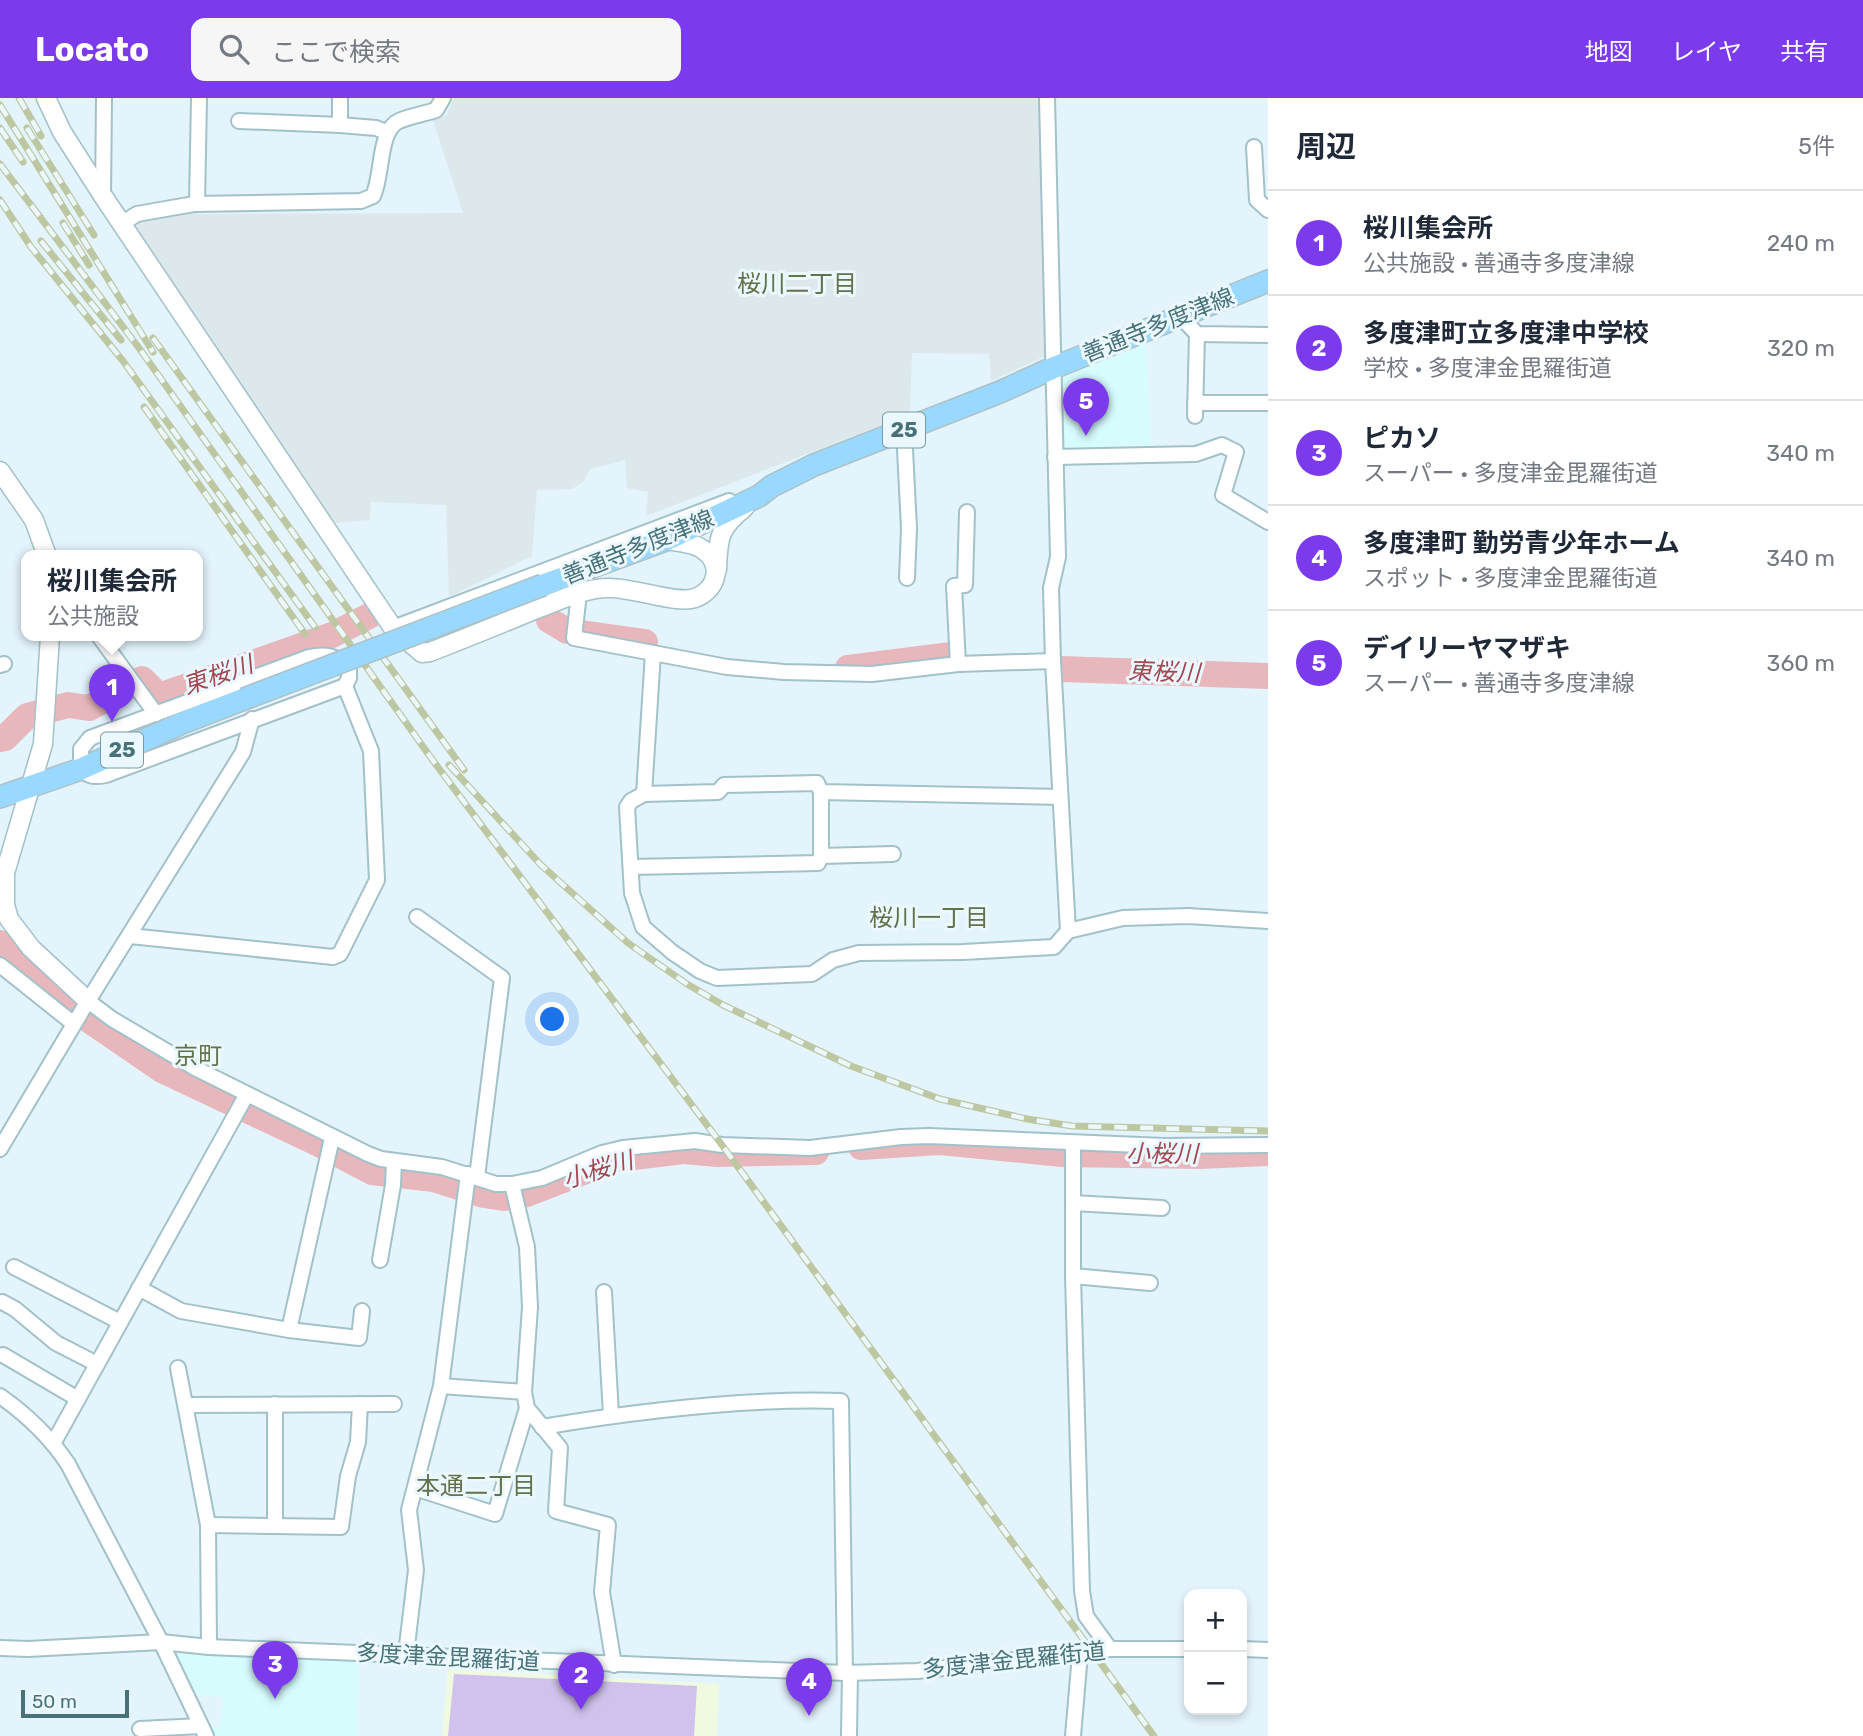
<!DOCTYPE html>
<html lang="ja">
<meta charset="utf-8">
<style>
:root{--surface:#fff;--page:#f6f6f7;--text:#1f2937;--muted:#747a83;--line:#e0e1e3;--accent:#7c3aed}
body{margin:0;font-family:Rubik,"Noto Sans JP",sans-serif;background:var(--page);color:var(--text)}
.controls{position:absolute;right:21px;bottom:21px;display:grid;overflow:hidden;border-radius:14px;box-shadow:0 4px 10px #0003}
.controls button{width:63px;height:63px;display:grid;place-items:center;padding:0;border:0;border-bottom:2px solid var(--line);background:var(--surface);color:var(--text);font:35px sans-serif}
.scale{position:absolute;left:21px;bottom:18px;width:108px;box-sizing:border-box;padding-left:7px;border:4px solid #487278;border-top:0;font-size:19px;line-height:24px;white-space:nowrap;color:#487278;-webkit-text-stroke:5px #ecf8ff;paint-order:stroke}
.you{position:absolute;left:553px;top:922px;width:24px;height:24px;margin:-18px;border:5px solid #fff;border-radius:50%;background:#1a73e8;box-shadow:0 0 0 10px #1a73e833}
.badge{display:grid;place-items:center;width:46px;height:46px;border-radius:50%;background:var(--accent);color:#fff;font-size:23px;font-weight:700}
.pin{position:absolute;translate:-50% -58px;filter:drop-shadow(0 2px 4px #0008)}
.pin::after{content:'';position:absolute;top:37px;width:24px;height:21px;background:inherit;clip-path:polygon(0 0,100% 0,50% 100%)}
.popup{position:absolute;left:21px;top:452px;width:182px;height:91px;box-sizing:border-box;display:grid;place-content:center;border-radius:14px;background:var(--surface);filter:drop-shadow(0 2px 5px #0005);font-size:23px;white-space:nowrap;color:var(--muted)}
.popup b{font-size:26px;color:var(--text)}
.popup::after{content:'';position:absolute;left:50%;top:100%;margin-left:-14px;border:14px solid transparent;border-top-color:var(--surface)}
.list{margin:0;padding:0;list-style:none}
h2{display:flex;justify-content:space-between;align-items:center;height:91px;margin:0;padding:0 28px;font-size:30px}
h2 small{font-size:23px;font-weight:400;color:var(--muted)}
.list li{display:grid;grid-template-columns:46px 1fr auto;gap:21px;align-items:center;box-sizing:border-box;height:105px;padding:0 28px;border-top:2px solid var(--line)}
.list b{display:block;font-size:26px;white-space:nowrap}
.list p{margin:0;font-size:23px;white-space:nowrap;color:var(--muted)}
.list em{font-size:23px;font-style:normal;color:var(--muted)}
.icon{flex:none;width:38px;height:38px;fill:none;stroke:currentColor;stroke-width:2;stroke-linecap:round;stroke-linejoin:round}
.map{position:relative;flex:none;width:1268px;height:1638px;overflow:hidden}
header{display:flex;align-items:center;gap:42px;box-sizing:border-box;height:98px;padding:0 35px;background:var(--accent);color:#fff}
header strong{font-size:33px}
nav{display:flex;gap:38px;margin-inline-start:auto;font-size:24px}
.search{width:490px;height:63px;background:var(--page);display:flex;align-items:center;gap:18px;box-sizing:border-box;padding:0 24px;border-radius:14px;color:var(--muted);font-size:26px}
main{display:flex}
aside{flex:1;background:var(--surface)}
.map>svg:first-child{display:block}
.commercial{fill:#d7fcfe}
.industrial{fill:#dce8eb}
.education{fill:#f0fae1}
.grass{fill:#d0c2ec}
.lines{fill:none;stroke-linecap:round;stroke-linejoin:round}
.river{stroke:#e8b7bc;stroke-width:26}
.minor-casing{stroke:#a2c1c9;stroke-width:18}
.tertiary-casing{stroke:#a2c1c9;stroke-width:21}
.primary-casing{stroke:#aec1c4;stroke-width:24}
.minor{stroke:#fff;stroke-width:14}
.tertiary{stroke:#fff;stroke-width:18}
.primary{stroke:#9ad9ff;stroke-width:21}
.rail-casing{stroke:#bdc8a2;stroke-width:7}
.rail{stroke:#ecf8ff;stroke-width:4.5;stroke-dasharray:13;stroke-linecap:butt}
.primary-bridge-casing{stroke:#aec1c4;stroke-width:24;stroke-linecap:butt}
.primary-bridge{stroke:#9ad9ff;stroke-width:21}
.labels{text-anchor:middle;stroke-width:6;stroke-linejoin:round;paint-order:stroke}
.shield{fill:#ecf8ff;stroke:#799aa0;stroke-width:2}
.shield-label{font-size:21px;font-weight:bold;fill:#487278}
.street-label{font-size:23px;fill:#487278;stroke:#ecf8ff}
.neighbourhood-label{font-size:24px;fill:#62724a;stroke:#ecf8ff}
.water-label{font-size:24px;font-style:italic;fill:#a24950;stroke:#ecf8ff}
</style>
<header>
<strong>Locato</strong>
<div class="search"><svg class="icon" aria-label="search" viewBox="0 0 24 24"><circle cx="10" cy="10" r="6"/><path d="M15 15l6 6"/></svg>ここで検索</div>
<nav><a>地図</a><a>レイヤ</a><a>共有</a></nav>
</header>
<main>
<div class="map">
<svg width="1268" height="1638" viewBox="0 0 1268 1638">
<rect width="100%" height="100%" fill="#e4f4fd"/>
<g class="commercial">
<polygon points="1146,246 1151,350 1102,353 1060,348 1060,279"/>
<polygon points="181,1553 356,1561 358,1567 357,1638 210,1638 205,1628 220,1630 223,1599 188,1596 177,1562"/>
</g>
<polygon class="industrial" points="454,0 1042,0 1048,257 991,283 989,256 912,255 910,316 646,418 648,394 627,390 625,362 590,371 584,383 572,391 537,392 532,458 449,499 446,407 371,404 370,422 335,425 156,166 136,131 139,124 157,117 196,113 197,116 463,115 433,22 446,18"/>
<polygon class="education" points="448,1571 719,1586 717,1638 442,1638"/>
<polygon class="grass" points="454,1576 697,1588 694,1638 448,1638"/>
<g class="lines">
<g class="river">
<polyline points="549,522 567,533 645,544"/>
<polyline points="848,570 951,557"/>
<polyline points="1061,571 1268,578"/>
<polyline points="0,641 5,640 27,618 68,607 89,610 142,581 159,598 332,537 369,518"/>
<polyline points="0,845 67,907 162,972 317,1045 372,1074 434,1081 484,1097 504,1100 527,1096 617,1061 684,1053 717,1056 816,1054"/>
<polyline points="861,1049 940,1044 1062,1056 1199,1058 1268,1055"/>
</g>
<defs>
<g id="minor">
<polyline points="340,0 340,27"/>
<polyline points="1047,0 1058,459 1051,490 1053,563 1068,833"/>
<polyline points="239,23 340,27 376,30 386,34"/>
<polyline points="1254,49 1257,102 1268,112"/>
<polyline points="103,98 104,0"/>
<polyline points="197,106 199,0"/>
<path d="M123,125L137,116L194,106L361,103L373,98C383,78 378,32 399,23C410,18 424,16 436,12L443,0"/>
<polyline points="1180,218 1197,236 1268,237"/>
<polyline points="1195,305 1268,305"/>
<polyline points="1195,318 1197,236"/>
<polyline points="904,332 909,430 907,480"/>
<polyline points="1055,359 1196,356 1222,347 1236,354 1223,397 1268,424"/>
<polyline points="579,495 574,540 727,569 784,574 872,576 958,566 1053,563"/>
<polyline points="393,530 729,403"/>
<polyline points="99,538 156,616"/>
<polyline points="653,555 644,696 631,703 627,709 632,795 643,829 672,854 700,873 717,880 812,876 833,862 859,855 963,854 1054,849 1068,833 1123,820 1188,818 1268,823"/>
<polyline points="958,566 954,488 965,487 967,414"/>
<polyline points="0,567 4,566"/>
<polyline points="821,694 821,758"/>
<polyline points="644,696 718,694 724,687 817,685 821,694 1060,699"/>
<polyline points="631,769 818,765 821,758 893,756"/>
<polyline points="417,819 502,880 477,1079"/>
<path d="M130,838L333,859L340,856L377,782L371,653L345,588L349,580V570C336,558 326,555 309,559L90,640L81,651V671C88,679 95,679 106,677L345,588"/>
<polyline points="0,867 74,926"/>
<polyline points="88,903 112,921 195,970 368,1056 381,1061 442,1069 496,1086 512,1086 542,1080 602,1055 623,1050 695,1043 722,1047 810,1050 901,1039 929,1038 1164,1048 1268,1047"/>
<polyline points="1073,1046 1073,1178 1082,1493 1086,1518 1110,1551"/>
<polyline points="0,1051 83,911 243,654 252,621"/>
<polyline points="512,1086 527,1149 530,1209 524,1294"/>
<polyline points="1073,1105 1162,1110"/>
<polyline points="380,1162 393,1087 394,1063"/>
<polyline points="14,1169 120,1224"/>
<polyline points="1073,1178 1150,1185"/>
<polyline points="139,1190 181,1213 289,1232 359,1240 362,1213"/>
<polyline points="604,1194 611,1317"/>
<polyline points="2,1204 15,1211 56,1245 97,1266"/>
<polyline points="289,1232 332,1040"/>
<polyline points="3,1257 78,1301"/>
<polyline points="178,1270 208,1427 209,1549"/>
<polyline points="441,1288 524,1294 527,1310 560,1350 556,1413 608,1427 602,1494 614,1567"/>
<path d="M0,1298C27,1317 50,1339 68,1366L161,1544L206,1638"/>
<polyline points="186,1307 394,1306"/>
<path d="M542,1329C638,1313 744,1300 841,1303L845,1575"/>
<polyline points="54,1344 247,996"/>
<polyline points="415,1390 495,1416 527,1310"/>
<polyline points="208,1427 341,1429 348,1378 358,1344 360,1306"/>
<polyline points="275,1428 275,1306"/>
<polyline points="0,1550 28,1551 161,1544 209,1549 845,1575 917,1573 1110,1551 1189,1551"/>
<polyline points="1242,1551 1268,1552"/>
<polyline points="406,1556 416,1472 409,1412 441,1288 468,1076"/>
<polyline points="140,1631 201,1628"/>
<polyline points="849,1638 850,1575"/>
<polyline points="1073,1638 1080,1556"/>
</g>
<g id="tertiary">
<path d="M46,0L62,34L103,98L393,530L422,555L430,554C466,540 503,525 539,510C561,502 583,491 606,490C631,488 676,507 695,500C719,491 723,464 702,451C692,444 677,444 666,442"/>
<polyline points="0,373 34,422 47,458"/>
<path d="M717,472C718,439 719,430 745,409"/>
<polyline points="50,538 43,646 5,775 5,807 9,821 31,850 88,903"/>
</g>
<g id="primary">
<polyline points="543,487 666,442 759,398 772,388 814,367 1000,294 1053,270 1268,183"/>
<polyline points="0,699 81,671 182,625 244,601"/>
</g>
</defs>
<use href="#minor" class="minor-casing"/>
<use href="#tertiary" class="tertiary-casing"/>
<use href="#primary" class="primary-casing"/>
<use href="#minor" class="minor"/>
<use href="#tertiary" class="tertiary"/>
<use href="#primary" class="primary"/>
<defs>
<g id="rail">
<polyline points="19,0 41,38"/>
<polyline points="0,7 153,254"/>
<polyline points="0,30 23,64"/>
<polyline points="27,30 94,137"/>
<polyline points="0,66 139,250 434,664 722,1047 1154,1638"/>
<polyline points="0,102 31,149 123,263 315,529"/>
<polyline points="63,125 89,167"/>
<polyline points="41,143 121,242"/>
<polyline points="153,240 464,672"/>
<polyline points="144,309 305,536"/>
<polyline points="449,667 541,767 628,845 687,886 723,907 851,968 940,1001 1027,1021 1072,1028 1268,1033"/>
</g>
</defs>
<use href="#rail" class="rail-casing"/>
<use href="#rail" class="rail"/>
<defs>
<polyline id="primary-bridge" points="244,601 543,487"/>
</defs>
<use href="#primary-bridge" class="primary-bridge-casing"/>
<use href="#primary-bridge" class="primary-bridge"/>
</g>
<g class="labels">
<g class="shield">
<rect x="883" y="314.5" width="42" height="35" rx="5"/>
<rect x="101" y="634.5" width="42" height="35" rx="5"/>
</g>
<g class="shield-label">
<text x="904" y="339">25</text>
<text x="122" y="659">25</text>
</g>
<g class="street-label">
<text transform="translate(1158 227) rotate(-22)" y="8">善通寺多度津線</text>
<text transform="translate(638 449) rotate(-22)" y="8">善通寺多度津線</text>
<text transform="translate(448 1559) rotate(3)" y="8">多度津金毘羅街道</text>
<text transform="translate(1014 1562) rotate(-6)" y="8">多度津金毘羅街道</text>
</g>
<g class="neighbourhood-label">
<text x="797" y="194">桜川二丁目</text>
<text x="929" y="828">桜川一丁目</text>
<text x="198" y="966">京町</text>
<text x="476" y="1396">本通二丁目</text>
</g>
<g class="water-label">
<text transform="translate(1164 574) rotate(2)" y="8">東桜川</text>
<text transform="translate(218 577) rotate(-19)" y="8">東桜川</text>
<text x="1162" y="1064">小桜川</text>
<text transform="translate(598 1072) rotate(-17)" y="8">小桜川</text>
</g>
</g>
</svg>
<div class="controls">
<button>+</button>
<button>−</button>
</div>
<div class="scale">50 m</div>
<div class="you"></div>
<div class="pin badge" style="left:112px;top:624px">1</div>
<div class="popup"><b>桜川集会所</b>公共施設</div>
<div class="pin badge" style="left:581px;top:1612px">2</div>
<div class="pin badge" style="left:275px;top:1601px">3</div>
<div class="pin badge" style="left:809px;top:1618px">4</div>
<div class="pin badge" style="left:1086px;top:338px">5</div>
</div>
<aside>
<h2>周辺<small>5件</small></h2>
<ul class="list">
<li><span class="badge">1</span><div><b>桜川集会所</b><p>公共施設 · 善通寺多度津線</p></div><em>240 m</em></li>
<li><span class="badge">2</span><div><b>多度津町立多度津中学校</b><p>学校 · 多度津金毘羅街道</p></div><em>320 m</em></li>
<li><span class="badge">3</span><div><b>ピカソ</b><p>スーパー · 多度津金毘羅街道</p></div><em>340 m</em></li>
<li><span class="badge">4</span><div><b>多度津町 勤労青少年ホーム</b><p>スポット · 多度津金毘羅街道</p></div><em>340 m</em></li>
<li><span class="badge">5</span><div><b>デイリーヤマザキ</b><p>スーパー · 善通寺多度津線</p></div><em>360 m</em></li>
</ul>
</aside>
</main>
